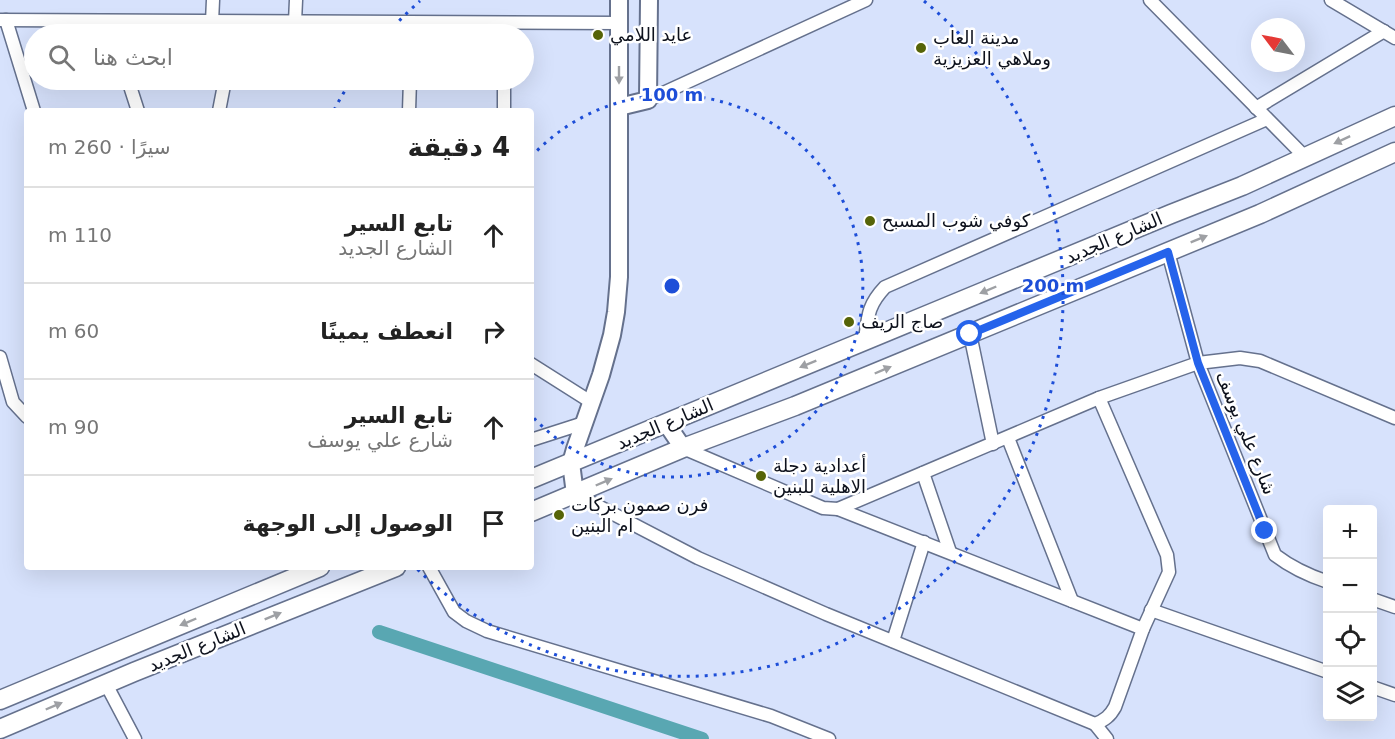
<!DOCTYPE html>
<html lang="ar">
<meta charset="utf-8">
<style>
:root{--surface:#fff;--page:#f6f6f6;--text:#222;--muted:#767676;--line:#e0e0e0}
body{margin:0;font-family:"DejaVu Sans",Cairo,sans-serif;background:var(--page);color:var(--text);direction:rtl}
.controls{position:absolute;right:18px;bottom:18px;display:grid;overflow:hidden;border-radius:6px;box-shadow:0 6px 24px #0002}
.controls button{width:54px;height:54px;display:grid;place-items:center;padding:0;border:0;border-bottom:2px solid var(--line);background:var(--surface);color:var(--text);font:30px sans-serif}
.compass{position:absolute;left:1251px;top:18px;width:54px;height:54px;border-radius:50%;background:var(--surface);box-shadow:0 6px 24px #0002;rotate:302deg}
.stop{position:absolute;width:18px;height:18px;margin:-14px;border:4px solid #2563eb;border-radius:50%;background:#fff}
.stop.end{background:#2563eb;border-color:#fff;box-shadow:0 2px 6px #0008}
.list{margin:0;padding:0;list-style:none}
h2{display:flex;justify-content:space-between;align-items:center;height:78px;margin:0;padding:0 24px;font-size:26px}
h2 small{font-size:20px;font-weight:400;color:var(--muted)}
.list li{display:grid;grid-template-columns:39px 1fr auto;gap:18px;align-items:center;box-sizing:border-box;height:96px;padding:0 24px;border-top:2px solid var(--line)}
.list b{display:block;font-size:22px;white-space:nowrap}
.list p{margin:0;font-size:20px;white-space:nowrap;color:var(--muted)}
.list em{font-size:20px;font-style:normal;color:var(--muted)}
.icon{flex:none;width:33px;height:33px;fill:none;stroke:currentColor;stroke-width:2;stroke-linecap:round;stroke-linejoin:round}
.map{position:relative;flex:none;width:1395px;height:739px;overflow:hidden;direction:ltr}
.search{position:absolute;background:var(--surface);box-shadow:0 6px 24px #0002;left:24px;top:24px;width:510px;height:66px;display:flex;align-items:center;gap:15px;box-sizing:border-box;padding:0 21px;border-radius:33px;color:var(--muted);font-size:22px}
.panel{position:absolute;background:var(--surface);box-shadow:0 6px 24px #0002;left:24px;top:108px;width:510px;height:462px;border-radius:6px;direction:rtl}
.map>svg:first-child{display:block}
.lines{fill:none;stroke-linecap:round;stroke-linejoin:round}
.canal{stroke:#59a7b2;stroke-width:14}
.minor-casing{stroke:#65718d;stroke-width:15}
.tertiary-casing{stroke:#65718d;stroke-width:20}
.secondary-casing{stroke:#65718d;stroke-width:21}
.minor{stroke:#fff;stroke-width:12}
.tertiary{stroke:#fff;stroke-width:16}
.secondary{stroke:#fff;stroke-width:18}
.oneway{fill:#9ea0a4}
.route{stroke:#2563eb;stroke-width:8}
.ring{fill:none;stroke:#1d4ed8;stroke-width:3;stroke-dasharray:3 6}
.poi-dot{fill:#566408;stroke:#fff;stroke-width:2}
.labels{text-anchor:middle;stroke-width:5;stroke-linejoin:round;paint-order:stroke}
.poi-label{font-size:18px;fill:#0d111c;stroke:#fff;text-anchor:start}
.street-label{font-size:18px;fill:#0d111c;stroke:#fff}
.centre{fill:#1d4ed8;stroke:#fff;stroke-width:3}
.ring-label{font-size:18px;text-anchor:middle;font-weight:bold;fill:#1d4ed8;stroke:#fff;stroke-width:5;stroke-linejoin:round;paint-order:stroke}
</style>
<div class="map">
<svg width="1395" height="739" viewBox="0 0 1395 739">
<rect width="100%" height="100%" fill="#d7e2fc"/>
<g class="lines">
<polyline class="canal" points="379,632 702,739"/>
<defs>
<g id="minor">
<polyline points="1150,0 1305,157"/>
<polyline points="1331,0 1395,38"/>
<polyline points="0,20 619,23"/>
<polyline points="6,20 34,111"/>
<polyline points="212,22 213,0"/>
<polyline points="295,22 296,0"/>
<polyline points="128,80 138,111"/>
<polyline points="504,80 504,111"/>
<polyline points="648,100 866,0"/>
<polyline points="1256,108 1384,31"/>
<polyline points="219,111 225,80"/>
<polyline points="409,111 410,80"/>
<polyline points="970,334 993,444"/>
<path d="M865,341C868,317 867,306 885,287L1267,119"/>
<polyline points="0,357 13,402 27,417"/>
<polyline points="531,364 591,402"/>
<polyline points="1008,438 1072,601"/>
<polyline points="531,440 584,423"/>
<polyline points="683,448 823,508 838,509 1099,398"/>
<polyline points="923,473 950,552"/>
<path d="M575,494L698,558L826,614L1095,724C1105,720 1110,716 1115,707L1143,629L1169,572L1167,555L1099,398L1198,363L1168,252"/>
<polyline points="838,509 1143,629"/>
<polyline points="429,567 454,612 466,621 487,631 771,716 829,739"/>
<path d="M1328,582C1307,575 1292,568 1275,555L1198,363L1240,358L1260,361L1395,418"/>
<polyline points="1372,599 1395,607"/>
<polyline points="1151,610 1328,672"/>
<polyline points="893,641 924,542"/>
<polyline points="106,684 135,739"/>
<polyline points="1372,687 1395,695"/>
<polyline points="1095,724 1107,739"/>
</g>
<g id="tertiary">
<polyline points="619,107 648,100 649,0"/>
<polyline points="666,423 683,448"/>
<polyline points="575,494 571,463 575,449 601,375 612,335 616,312 619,277 619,0"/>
</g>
<g id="secondary">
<polyline points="531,479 1171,214 1242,186 1395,116"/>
<polyline points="531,512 683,448 795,406 1260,214 1395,152"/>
<polyline points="0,700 320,567"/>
<polyline points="0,729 134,672 396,567"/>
</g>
</defs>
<use href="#minor" class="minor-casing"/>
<use href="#tertiary" class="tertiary-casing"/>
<use href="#secondary" class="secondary-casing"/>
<use href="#minor" class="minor"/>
<use href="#tertiary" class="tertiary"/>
<use href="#secondary" class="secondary"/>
</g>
<defs><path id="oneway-solid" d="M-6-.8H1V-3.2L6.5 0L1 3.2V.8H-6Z" transform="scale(1.5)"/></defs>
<g class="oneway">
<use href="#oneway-solid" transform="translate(619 75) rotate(90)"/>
<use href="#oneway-solid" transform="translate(1342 140) rotate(155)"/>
<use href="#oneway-solid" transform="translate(1199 239) rotate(-22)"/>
<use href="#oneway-solid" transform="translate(988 290) rotate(157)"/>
<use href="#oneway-solid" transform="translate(808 364) rotate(158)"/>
<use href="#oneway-solid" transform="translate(883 370) rotate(-23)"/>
<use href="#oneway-solid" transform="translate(604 482) rotate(-23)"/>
<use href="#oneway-solid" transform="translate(273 616) rotate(-22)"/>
<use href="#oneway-solid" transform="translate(188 622) rotate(157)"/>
<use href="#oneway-solid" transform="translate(54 706) rotate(-23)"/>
</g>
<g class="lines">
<polyline class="route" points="970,334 1168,252 1198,363 1265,531"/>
</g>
<g class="ring">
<path d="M531 157A191 191 0 1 1 531 415"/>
<path d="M334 110A381 381 0 0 1 351 81M387 34A381 381 0 0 1 420 1M924 1A381 381 0 1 1 417 569"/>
</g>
<g class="poi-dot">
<circle cx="598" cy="35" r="6"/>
<circle cx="921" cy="48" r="6"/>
<circle cx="870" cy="221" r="6"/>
<circle cx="849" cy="322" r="6"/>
<circle cx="761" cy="476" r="6"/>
<circle cx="559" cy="515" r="6"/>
</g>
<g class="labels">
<g class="poi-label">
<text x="610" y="41">عايد اللامي</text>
<text x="933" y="44">مدينة العاب<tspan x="933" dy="21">وملاهي العزيزية</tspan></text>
<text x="882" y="227">كوفي شوب المسبح</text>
<text x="861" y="328">صاج الريف</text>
<text x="773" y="472">أعدادية دجلة<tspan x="773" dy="21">الاهلية للبنين</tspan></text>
<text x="571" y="511">فرن صمون بركات<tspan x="571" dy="21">ام البنين</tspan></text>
</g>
<g class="street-label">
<text transform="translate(1114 238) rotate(-23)" y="6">الشارع الجديد</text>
<text transform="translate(665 424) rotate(-23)" y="6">الشارع الجديد</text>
<text transform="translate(1246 433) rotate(68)" y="6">شارع علي يوسف</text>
<text transform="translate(197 647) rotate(-22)" y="6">الشارع الجديد</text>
</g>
</g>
<circle cx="672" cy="286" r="9" class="centre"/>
<g class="ring-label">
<text x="672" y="101">100 m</text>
<text x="1053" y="292">200 m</text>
</g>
</svg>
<div class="controls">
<button>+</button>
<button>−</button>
<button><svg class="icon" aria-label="locate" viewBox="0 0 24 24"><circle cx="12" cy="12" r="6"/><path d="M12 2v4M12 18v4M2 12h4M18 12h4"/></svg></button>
<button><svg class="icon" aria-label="layers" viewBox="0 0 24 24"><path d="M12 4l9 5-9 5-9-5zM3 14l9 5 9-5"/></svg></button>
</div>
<svg class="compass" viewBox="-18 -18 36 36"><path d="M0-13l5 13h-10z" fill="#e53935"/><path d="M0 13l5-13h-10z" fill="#767676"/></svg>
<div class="stop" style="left:970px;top:334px"></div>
<div class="stop end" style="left:1265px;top:531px"></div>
<div class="search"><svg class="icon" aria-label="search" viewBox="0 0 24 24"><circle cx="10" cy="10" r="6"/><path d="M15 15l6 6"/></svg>ابحث هنا</div>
<section class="panel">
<h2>4 دقيقة<small>سيرًا · 260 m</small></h2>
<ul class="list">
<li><svg class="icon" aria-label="ahead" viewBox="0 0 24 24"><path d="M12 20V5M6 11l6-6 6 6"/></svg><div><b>تابع السير</b><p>الشارع الجديد</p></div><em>110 m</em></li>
<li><svg class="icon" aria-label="right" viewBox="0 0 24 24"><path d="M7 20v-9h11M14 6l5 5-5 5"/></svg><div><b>انعطف يمينًا</b></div><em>60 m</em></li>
<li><svg class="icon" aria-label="ahead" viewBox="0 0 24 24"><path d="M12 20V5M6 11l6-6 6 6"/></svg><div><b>تابع السير</b><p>شارع علي يوسف</p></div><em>90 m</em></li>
<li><svg class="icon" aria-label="arrive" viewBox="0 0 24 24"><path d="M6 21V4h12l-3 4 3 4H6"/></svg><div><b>الوصول إلى الوجهة</b></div></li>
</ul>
</section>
</div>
